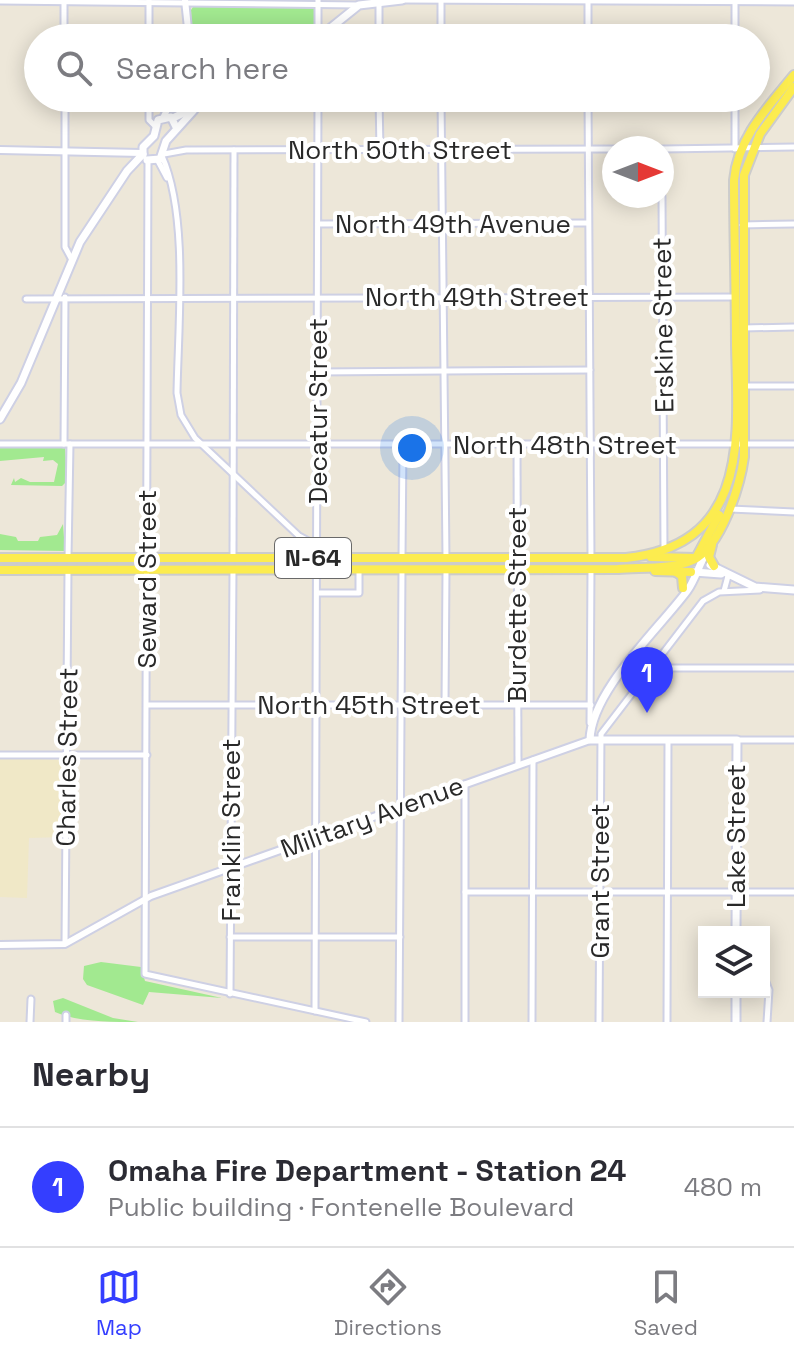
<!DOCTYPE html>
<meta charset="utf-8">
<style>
:root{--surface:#fff;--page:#f2f2f3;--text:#2b2b33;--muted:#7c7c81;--line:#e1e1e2;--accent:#343eff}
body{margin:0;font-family:"Space Grotesk",sans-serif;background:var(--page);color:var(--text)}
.controls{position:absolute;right:24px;bottom:24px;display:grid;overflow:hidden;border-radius:0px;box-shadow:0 4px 20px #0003}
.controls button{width:72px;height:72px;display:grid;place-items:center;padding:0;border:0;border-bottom:2px solid var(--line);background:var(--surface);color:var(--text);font:40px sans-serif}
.compass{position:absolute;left:602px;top:136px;width:72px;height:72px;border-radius:50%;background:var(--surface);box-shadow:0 4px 20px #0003;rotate:90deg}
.you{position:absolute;left:412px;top:448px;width:28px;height:28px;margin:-20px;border:6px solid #fff;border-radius:50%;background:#1a73e8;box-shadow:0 0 0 12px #1a73e833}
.badge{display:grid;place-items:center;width:52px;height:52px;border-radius:50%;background:var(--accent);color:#fff;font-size:26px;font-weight:700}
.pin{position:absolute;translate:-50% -66px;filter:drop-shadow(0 2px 4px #0008)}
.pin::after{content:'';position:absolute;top:42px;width:28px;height:24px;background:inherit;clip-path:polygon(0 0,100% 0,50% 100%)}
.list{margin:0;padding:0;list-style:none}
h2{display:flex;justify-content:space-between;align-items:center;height:104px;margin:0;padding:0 32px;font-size:34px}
h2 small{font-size:26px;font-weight:400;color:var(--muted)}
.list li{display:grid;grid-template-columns:52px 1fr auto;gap:24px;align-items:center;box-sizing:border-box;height:120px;padding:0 32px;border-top:2px solid var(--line)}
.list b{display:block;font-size:30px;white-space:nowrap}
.list p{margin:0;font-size:26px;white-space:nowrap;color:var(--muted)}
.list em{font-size:26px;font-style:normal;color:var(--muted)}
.icon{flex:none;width:44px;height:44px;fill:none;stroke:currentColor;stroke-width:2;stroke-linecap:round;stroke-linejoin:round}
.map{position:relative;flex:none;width:794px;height:1022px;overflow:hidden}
.search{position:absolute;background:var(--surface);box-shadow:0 4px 20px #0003;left:24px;right:24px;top:24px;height:88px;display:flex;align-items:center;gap:20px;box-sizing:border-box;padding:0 28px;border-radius:44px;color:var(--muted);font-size:30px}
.sheet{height:224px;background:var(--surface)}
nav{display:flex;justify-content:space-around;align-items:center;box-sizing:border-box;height:112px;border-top:2px solid var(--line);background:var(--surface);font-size:22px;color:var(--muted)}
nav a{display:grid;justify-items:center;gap:4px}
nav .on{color:var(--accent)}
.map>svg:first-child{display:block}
.education{fill:#f0e8c7}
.green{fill:#a2e990}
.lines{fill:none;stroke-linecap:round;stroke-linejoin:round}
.minor-casing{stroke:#ced0e4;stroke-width:9}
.tertiary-casing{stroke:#ced0e4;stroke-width:10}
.secondary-casing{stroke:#ced0e4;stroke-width:11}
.primary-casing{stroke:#ccc;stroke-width:12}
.minor{stroke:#fff;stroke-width:5}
.tertiary{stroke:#fff;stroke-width:6}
.secondary{stroke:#fff;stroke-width:7}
.primary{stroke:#fcec4f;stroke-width:8}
.labels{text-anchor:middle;stroke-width:8;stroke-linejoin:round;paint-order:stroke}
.shield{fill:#fff;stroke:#696969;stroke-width:2}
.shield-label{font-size:24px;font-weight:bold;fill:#292929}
.street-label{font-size:26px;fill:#292929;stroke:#fff}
</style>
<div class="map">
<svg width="794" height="1022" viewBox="0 0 794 1022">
<rect width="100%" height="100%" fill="#ede7d9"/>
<polygon class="education" points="0,757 64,760 63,837 29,838 27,898 0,897"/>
<g class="green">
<polygon points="195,4 316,5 315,31 309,38 192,38 191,10"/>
<polygon points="0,446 65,447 67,481 62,486 11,485 14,478 15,482 21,478 30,482 54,482 58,464 53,460 43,461 44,457 0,461"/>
<polygon points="63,524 65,551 0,550 0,534 16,537 18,541 38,541 40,537 57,535"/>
<polygon points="101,962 141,967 145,981 222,998 149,992 143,1005 87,985 83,979 84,966"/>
<path d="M63,998L113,1018L138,1022C111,1022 77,1022 55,1012L53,1001Z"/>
</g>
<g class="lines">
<defs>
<g id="minor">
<polyline points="64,0 64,38"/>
<polyline points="149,0 149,38"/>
<polyline points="402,0 794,2"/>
<polyline points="588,0 588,38"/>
<polyline points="735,0 735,38"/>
<polyline points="0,1 359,5"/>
<polyline points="379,3 379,38"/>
<polyline points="318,37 318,0"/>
<polyline points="441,38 441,1"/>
<polyline points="65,98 65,247 72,260"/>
<polyline points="149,98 149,120 155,126"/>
<polyline points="379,98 380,150"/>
<polyline points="441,98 446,558"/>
<polyline points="588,98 591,557"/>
<polyline points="735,98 735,149"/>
<polyline points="662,149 794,147"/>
<polyline points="164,154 186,150 614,149"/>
<path d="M162,156C189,216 178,327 177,393L181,415L195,438L299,536L318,546"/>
<polyline points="148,161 145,974 366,1022"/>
<polyline points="158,161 167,178"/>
<polyline points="662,196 664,549"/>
<polyline points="318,224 588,223"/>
<polyline points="742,225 794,224"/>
<polyline points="26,299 735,297"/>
<polyline points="743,328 794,327"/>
<polyline points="318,372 590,370"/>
<polyline points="744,386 794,386"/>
<polyline points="0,444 794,444"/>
<polyline points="64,444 65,297"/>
<polyline points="517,445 518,765"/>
<polyline points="730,509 794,512"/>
<polyline points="233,557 234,150"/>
<polyline points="68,558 70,444"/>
<polyline points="402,558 403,445"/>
<polyline points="724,591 728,576"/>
<polyline points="317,593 359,593 359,570"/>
<polyline points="650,668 794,668"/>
<polyline points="147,705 591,705"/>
<polyline points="445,705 446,570"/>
<polyline points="590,723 591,569"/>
<polyline points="737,740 794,740"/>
<polyline points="0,755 147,755"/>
<polyline points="465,784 465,1022"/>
<polyline points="465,892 794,892"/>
<polyline points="230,937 400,937"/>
<polyline points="65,944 68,570"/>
<polyline points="764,977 769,990 767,1022"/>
<polyline points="230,994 233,571"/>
<polyline points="315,1011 318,98"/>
<polyline points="30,1022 31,999"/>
<polyline points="66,1022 66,1015"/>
<polyline points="399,1022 402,570"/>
<polyline points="532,1022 533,760"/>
<polyline points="599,1022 601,734 703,601 719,592 760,590"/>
<polyline points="667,1022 668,740"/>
</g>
<g id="tertiary">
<polyline points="185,0 189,38"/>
<polyline points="164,116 173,98"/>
<polyline points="0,150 142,153"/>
<polyline points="0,945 65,944 151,896 590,740"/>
</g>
<g id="secondary">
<polyline points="318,38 359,5 402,0"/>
<polyline points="173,118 214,98"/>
<polyline points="143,155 143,147 154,136 158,120 171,117 176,127"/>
<polyline points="147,160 160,159 166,141 194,110"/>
<polyline points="0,419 21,383 80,242 127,171 143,154"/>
<path d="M706,553C699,565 695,580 687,591C658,630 591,691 590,740H737L736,932"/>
<polyline points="710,565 755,587 794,590"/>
<polyline points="694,572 721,574"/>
<polyline points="736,1022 736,992"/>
</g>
<g id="primary">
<polyline points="712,545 709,557 714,566"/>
<polyline points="318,546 345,554"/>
<polyline points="651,557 696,558 719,515"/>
<path d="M0,558H626C750,545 738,438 736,345C736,290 734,235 734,180C738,137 768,107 794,75"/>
<path d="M0,570L618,569C641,567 672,570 693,560C721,547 740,486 744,457V175L760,134L794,87"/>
<polyline points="655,571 691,572"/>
<polyline points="676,572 682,576 683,588"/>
</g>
</defs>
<use href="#minor" class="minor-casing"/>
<use href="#tertiary" class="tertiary-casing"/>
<use href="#secondary" class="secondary-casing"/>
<use href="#primary" class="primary-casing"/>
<use href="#minor" class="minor"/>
<use href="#tertiary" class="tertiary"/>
<use href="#secondary" class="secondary"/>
<use href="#primary" class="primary"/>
</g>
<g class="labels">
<rect class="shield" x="275" y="538" width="76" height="40" rx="6"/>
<g class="shield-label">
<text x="313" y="566">N-64</text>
</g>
<g class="street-label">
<text x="400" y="159">North 50th Street</text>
<text x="453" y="233">North 49th Avenue</text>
<text x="477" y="306">North 49th Street</text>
<text transform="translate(663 325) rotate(-91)" y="9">Erskine Street</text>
<text transform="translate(318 411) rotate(-90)" y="9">Decatur Street</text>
<text x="565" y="454">North 48th Street</text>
<text transform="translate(147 579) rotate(-90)" y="9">Seward Street</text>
<text transform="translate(517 605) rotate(-90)" y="9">Burdette Street</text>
<text x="369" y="714">North 45th Street</text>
<text transform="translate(67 757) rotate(-89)" y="9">Charles Street</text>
<text transform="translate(372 817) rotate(-20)" y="9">Military Avenue</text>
<text transform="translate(231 830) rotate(-90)" y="9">Franklin Street</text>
<text transform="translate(736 836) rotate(-90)" y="9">Lake Street</text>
<text transform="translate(600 881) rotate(-90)" y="9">Grant Street</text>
</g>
</g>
</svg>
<div class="controls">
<button><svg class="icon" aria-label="layers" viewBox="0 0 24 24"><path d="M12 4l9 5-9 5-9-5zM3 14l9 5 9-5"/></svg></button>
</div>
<svg class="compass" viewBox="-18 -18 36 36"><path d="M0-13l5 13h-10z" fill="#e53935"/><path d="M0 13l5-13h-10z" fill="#7c7c81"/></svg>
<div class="you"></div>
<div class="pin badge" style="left:647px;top:713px">1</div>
<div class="search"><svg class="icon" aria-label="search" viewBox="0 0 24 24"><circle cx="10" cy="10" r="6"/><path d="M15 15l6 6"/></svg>Search here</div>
</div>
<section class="sheet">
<h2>Nearby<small></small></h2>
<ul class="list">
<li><span class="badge">1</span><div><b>Omaha Fire Department - Station 24</b><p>Public building · Fontenelle Boulevard</p></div><em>480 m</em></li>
</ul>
</section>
<nav>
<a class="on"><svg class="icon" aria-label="map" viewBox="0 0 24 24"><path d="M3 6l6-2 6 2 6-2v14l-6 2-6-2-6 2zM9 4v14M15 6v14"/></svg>Map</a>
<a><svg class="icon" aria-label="directions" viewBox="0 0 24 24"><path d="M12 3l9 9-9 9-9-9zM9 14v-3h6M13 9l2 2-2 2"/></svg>Directions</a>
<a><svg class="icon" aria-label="saved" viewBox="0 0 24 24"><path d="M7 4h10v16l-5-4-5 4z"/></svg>Saved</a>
</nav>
